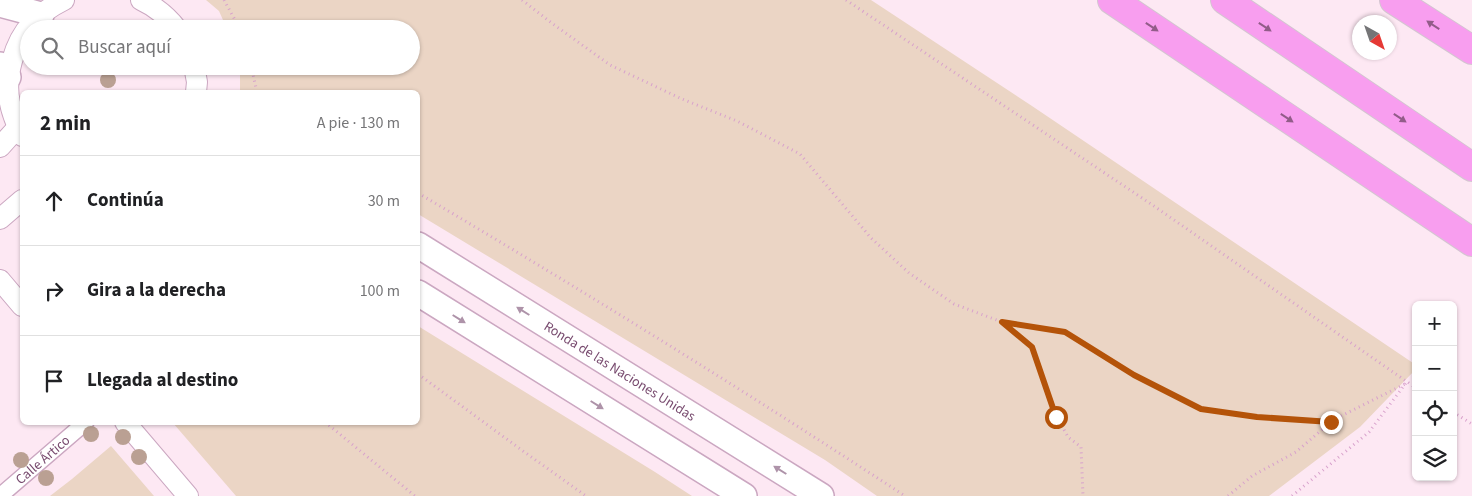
<!DOCTYPE html>
<html lang="es">
<meta charset="utf-8">
<style>
:root{--surface:#fff;--page:#f2f2f2;--text:#202124;--muted:#757577;--line:#e0e0e0}
body{margin:0;font-family:"Source Sans 3",sans-serif;background:var(--page);color:var(--text)}
.controls{position:absolute;right:15px;bottom:15px;display:grid;overflow:hidden;border-radius:8px;box-shadow:0 1px 4px #0004}
.controls button{width:45px;height:45px;display:grid;place-items:center;padding:0;border:0;border-bottom:1px solid var(--line);background:var(--surface);color:var(--text);font:25px sans-serif}
.compass{position:absolute;left:1352px;top:15px;width:45px;height:45px;border-radius:50%;background:var(--surface);box-shadow:0 1px 4px #0004;rotate:140deg}
.stop{position:absolute;width:15px;height:15px;margin:-11px;border:4px solid #b45309;border-radius:50%;background:#fff}
.stop.end{background:#b45309;border-color:#fff;box-shadow:0 1px 5px #0008}
.list{margin:0;padding:0;list-style:none}
h2{display:flex;justify-content:space-between;align-items:center;height:65px;margin:0;padding:0 20px;font-size:21px}
h2 small{font-size:16px;font-weight:400;color:var(--muted)}
.list li{display:grid;grid-template-columns:32px 1fr auto;gap:15px;align-items:center;box-sizing:border-box;height:90px;padding:0 20px;border-top:1px solid var(--line)}
.list b{display:block;font-size:19px;white-space:nowrap}
.list em{font-size:16px;font-style:normal;color:var(--muted)}
.icon{flex:none;width:28px;height:28px;fill:none;stroke:currentColor;stroke-width:2;stroke-linecap:round;stroke-linejoin:round}
.map{position:relative;flex:none;width:1472px;height:496px;overflow:hidden}
.search{position:absolute;background:var(--surface);box-shadow:0 1px 4px #0004;left:20px;top:20px;width:400px;height:55px;display:flex;align-items:center;gap:12px;box-sizing:border-box;padding:0 18px;border-radius:28px;color:var(--muted);font-size:19px}
.panel{position:absolute;background:var(--surface);box-shadow:0 1px 4px #0004;left:20px;top:90px;width:400px;height:335px;border-radius:8px}
.map>svg:first-child{display:block}
.green{fill:#ebd5c5}
.lines{fill:none;stroke-linecap:round;stroke-linejoin:round}
.pedestrian-casing{stroke:#cba7c1;stroke-width:18}
.minor-casing{stroke:#cba7c1;stroke-width:22}
.tertiary-casing{stroke:#cba7c1;stroke-width:28}
.motorway-casing{stroke:#d4c5d1;stroke-width:30}
.path{stroke:#d8a1cc;stroke-width:3;stroke-dasharray:1 4;stroke-linecap:butt}
.pedestrian{stroke:#fff;stroke-width:15}
.minor{stroke:#fff;stroke-width:20}
.tertiary{stroke:#fff;stroke-width:25}
.motorway{stroke:#f89eef;stroke-width:28}
.tree{fill:#baa093}
.oneway{fill:#925c89}
.oneway2{fill:#ae93a9}
.route{stroke:#b45309;stroke-width:6}
.labels{text-anchor:middle;stroke-width:4;stroke-linejoin:round;paint-order:stroke}
.street-label{font-size:14px;fill:#784b6f;stroke:#ffeef8}
</style>
<div class="map">
<svg width="1472" height="496" viewBox="0 0 1472 496">
<rect width="100%" height="100%" fill="#fde8f3"/>
<g class="green">
<polygon points="206,0 871,0 1032,106 1416,365 1416,369 1360,427 1269,496 877,496 825,460 418,214 418,92 240,92 240,66 411,66 411,29 227,29 219,11"/>
<polygon points="418,326 655,472 692,496 236,496 173,423 418,422"/>
<polygon points="111,446 154,496 50,496 72,479"/>
</g>
<g class="lines">
<defs>
<g id="pedestrian">
<path id="s1" d="M0,496L86,422"/>
</g>
<g id="minor">
<path d="M141,0C156,7 167,16 177,29"/>
<polyline points="194,66 197,82 196,92"/>
<path d="M22,136C17,125 12,115 10,103C4,78 14,42 32,23C41,13 52,6 64,0"/>
<polyline points="0,147 18,127"/>
<polyline points="0,219 22,200"/>
<polyline points="0,280 22,306"/>
<polyline points="125,422 188,496"/>
</g>
<g id="tertiary">
<polyline points="0,4 41,15"/>
<polyline points="0,65 8,77"/>
<path id="s2" d="M418,245L821,496"/>
<polyline points="418,293 744,496"/>
</g>
<g id="motorway">
<polyline points="1112,0 1472,242"/>
<polyline points="1225,0 1472,167"/>
<polyline points="1394,0 1472,50"/>
</g>
</defs>
<use href="#pedestrian" class="pedestrian-casing"/>
<use href="#minor" class="minor-casing"/>
<use href="#tertiary" class="tertiary-casing"/>
<use href="#motorway" class="motorway-casing"/>
<g class="path">
<polyline points="224,0 240,29"/>
<polyline points="522,0 553,24 610,65 682,99 737,121 800,154 871,238 909,273 954,304 1002,322 1032,347 1057,417 1068,437 1081,447 1083,496"/>
<polyline points="846,0 1151,204 1416,388"/>
<polyline points="251,66 257,92"/>
<path d="M418,193C582,290 745,391 905,496"/>
<polyline points="1004,322 1065,332 1134,375 1201,409 1257,417 1331,421 1407,383"/>
<polyline points="418,374 523,451 586,496"/>
<polyline points="1453,412 1472,424"/>
<polyline points="325,422 415,496"/>
<polyline points="1228,496 1252,476 1296,452 1331,422"/>
<polyline points="1292,496 1369,432 1406,383"/>
</g>
<use href="#pedestrian" class="pedestrian"/>
<use href="#minor" class="minor"/>
<use href="#tertiary" class="tertiary"/>
<use href="#motorway" class="motorway"/>
</g>
<g class="tree">
<circle cx="108" cy="80" r="8"/>
<circle cx="91" cy="434" r="8"/>
<circle cx="123" cy="437" r="8"/>
<circle cx="139" cy="457" r="8"/>
<circle cx="21" cy="460" r="8"/>
<circle cx="46" cy="478" r="8"/>
</g>
<defs><path id="oneway-solid" d="M-6-.8H1V-3.2L6.5 0L1 3.2V.8H-6Z" transform="scale(1.25)"/></defs>
<g class="oneway">
<use href="#oneway-solid" transform="translate(1433 25) rotate(-147)"/>
<use href="#oneway-solid" transform="translate(1152 27) rotate(34)"/>
<use href="#oneway-solid" transform="translate(1265 27) rotate(34)"/>
<use href="#oneway-solid" transform="translate(1287 118) rotate(34)"/>
<use href="#oneway-solid" transform="translate(1400 118) rotate(34)"/>
</g>
<g class="oneway2">
<use href="#oneway-solid" transform="translate(523 311) rotate(-148)"/>
<use href="#oneway-solid" transform="translate(459 319) rotate(32)"/>
<use href="#oneway-solid" transform="translate(597 405) rotate(32)"/>
<use href="#oneway-solid" transform="translate(780 470) rotate(-148)"/>
</g>
<g class="lines">
<polyline class="route" points="1056,417 1032,347 1002,322 1065,332 1134,375 1201,409 1257,417 1331,422"/>
</g>
<g class="labels">
<g class="street-label">
<text dy="5" stroke="none"><textPath href="#s2" startOffset="238">Ronda de las Naciones Unidas</textPath></text>
<text dy="5" stroke="none"><textPath href="#s1" startOffset="56">Calle Ártico</textPath></text>
</g>
</g>
</svg>
<div class="controls">
<button>+</button>
<button>−</button>
<button><svg class="icon" aria-label="locate" viewBox="0 0 24 24"><circle cx="12" cy="12" r="6"/><path d="M12 2v4M12 18v4M2 12h4M18 12h4"/></svg></button>
<button><svg class="icon" aria-label="layers" viewBox="0 0 24 24"><path d="M12 4l9 5-9 5-9-5zM3 14l9 5 9-5"/></svg></button>
</div>
<svg class="compass" viewBox="-18 -18 36 36"><path d="M0-13l5 13h-10z" fill="#e53935"/><path d="M0 13l5-13h-10z" fill="#757577"/></svg>
<div class="stop" style="left:1056px;top:417px"></div>
<div class="stop end" style="left:1331px;top:422px"></div>
<div class="search"><svg class="icon" aria-label="search" viewBox="0 0 24 24"><circle cx="10" cy="10" r="6"/><path d="M15 15l6 6"/></svg>Buscar aquí</div>
<section class="panel">
<h2>2 min<small>A pie · 130 m</small></h2>
<ul class="list">
<li><svg class="icon" aria-label="ahead" viewBox="0 0 24 24"><path d="M12 20V5M6 11l6-6 6 6"/></svg><div><b>Continúa</b></div><em>30 m</em></li>
<li><svg class="icon" aria-label="right" viewBox="0 0 24 24"><path d="M7 20v-9h11M14 6l5 5-5 5"/></svg><div><b>Gira a la derecha</b></div><em>100 m</em></li>
<li><svg class="icon" aria-label="arrive" viewBox="0 0 24 24"><path d="M6 21V4h12l-3 4 3 4H6"/></svg><div><b>Llegada al destino</b></div></li>
</ul>
</section>
</div>
